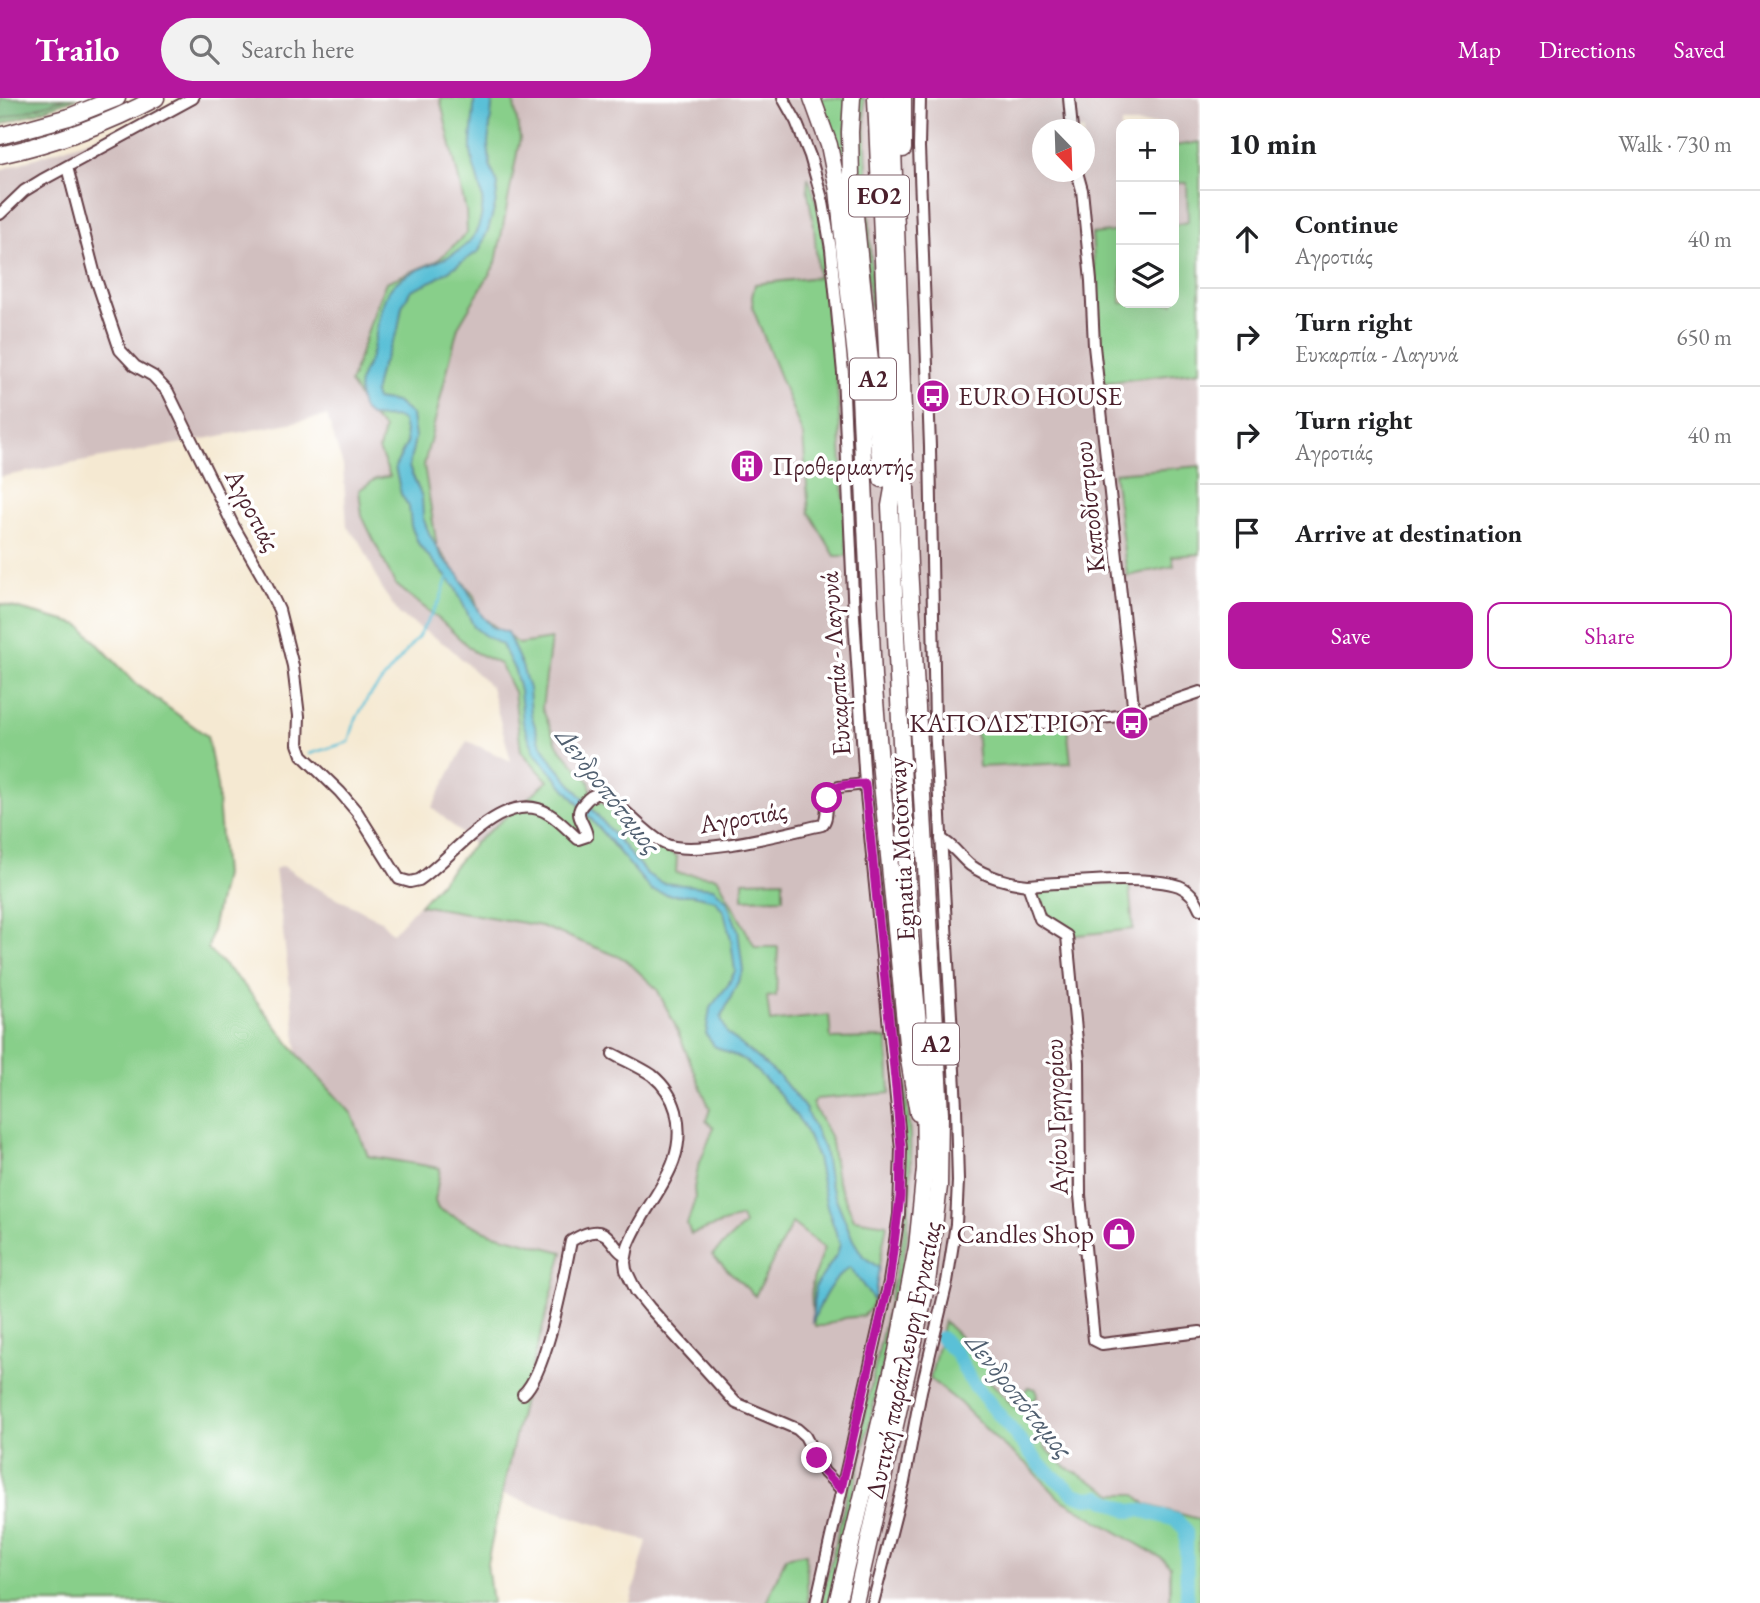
<!DOCTYPE html>
<meta charset="utf-8">
<style>
:root{--surface:#fff;--page:#f2f2f2;--text:#202124;--muted:#757577;--line:#e0e0e0;--accent:#b5179e}
body{margin:0;font-family:"EB Garamond",serif;background:var(--page);color:var(--text)}
.controls{position:absolute;right:21px;top:21px;display:grid;overflow:hidden;border-radius:14px;box-shadow:0 7px 28px #0002}
.controls button{width:63px;height:63px;display:grid;place-items:center;padding:0;border:0;border-bottom:2px solid var(--line);background:var(--surface);color:var(--text);font:35px sans-serif}
.compass{position:absolute;left:1032px;top:21px;width:63px;height:63px;border-radius:50%;background:var(--surface);box-shadow:0 7px 28px #0002;rotate:157deg}
.stop{position:absolute;width:21px;height:21px;margin:-16px;border:5px solid #b5179e;border-radius:50%;background:#fff}
.stop.end{background:#b5179e;border-color:#fff;box-shadow:0 2px 7px #0008}
.list{margin:0;padding:0;list-style:none}
h2{display:flex;justify-content:space-between;align-items:center;height:91px;margin:0;padding:0 28px;font-size:30px}
h2 small{font-size:23px;font-weight:400;color:var(--muted)}
.list li{display:grid;grid-template-columns:46px 1fr auto;gap:21px;align-items:center;box-sizing:border-box;height:98px;padding:0 28px;border-top:2px solid var(--line)}
.list b{display:block;font-size:26px;white-space:nowrap}
.list p{margin:0;font-size:23px;white-space:nowrap;color:var(--muted)}
.list em{font-size:23px;font-style:normal;color:var(--muted)}
.actions{display:flex;gap:14px;padding:21px 28px}
.actions a{flex:1;padding:16px 0;border:2px solid var(--accent);border-radius:14px;text-align:center;font-size:24px;color:var(--accent)}
.actions .main{background:var(--accent);color:#fff}
.icon{flex:none;width:38px;height:38px;fill:none;stroke:currentColor;stroke-width:2;stroke-linecap:round;stroke-linejoin:round}
.map{position:relative;flex:none;width:1200px;height:1505px;overflow:hidden}
header{display:flex;align-items:center;gap:42px;box-sizing:border-box;height:98px;padding:0 35px;background:var(--accent);color:#fff}
header strong{font-size:33px}
nav{display:flex;gap:38px;margin-inline-start:auto;font-size:24px}
.search{width:490px;height:63px;background:var(--page);display:flex;align-items:center;gap:18px;box-sizing:border-box;padding:0 24px;border-radius:38px;color:var(--muted);font-size:26px}
main{display:flex}
aside{flex:1;background:var(--surface)}
.map>svg:first-child{display:block}
.industrial{fill:#d1bfbf;fill-rule:evenodd}
.green{fill:#88cf8a;stroke:#69775a;stroke-width:2}
.forest{fill:#6eb276;stroke:#5c6850;stroke-width:2}
.water{fill:#5ac0d7;stroke:#527081;stroke-width:2}
.lines{fill:none;stroke-linecap:round;stroke-linejoin:round}
.stream{stroke:#5ac0d7;stroke-width:2.5}
.river{stroke:#5ac0d7;stroke-width:14}
.minor-casing{stroke:#643d44;stroke-width:14}
.highway-casing{stroke:#643d44;stroke-width:19}
.minor{stroke:#fff;stroke-width:10}
.highway{stroke:#fff;stroke-width:16}
.route{stroke:#b5179e;stroke-width:9}
.labels{text-anchor:middle;stroke-width:7;stroke-linejoin:round;paint-order:stroke}
.shield{fill:#fff;stroke:#80626b;stroke-width:2}
.shield-label{font-size:24px;font-weight:bold;fill:#4a1f2b}
.poi-label{font-size:26px;fill:#4a1f2b;stroke:#fff;text-anchor:start}
.street-label{font-size:26px;fill:#4a1f2b;stroke:#fff}
.water-label{font-size:28px;font-style:italic;fill:#505f70;stroke:#fff}
</style>
<header>
<strong>Trailo</strong>
<div class="search"><svg class="icon" aria-label="search" viewBox="0 0 24 24"><circle cx="10" cy="10" r="6"/><path d="M15 15l6 6"/></svg>Search here</div>
<nav><a>Map</a><a>Directions</a><a>Saved</a></nav>
</header>
<main>
<div class="map">
<svg width="1200" height="1505" viewBox="0 0 1200 1505">
<rect width="100%" height="100%" fill="#fff"/>
<filter id="ink" filterUnits="userSpaceOnUse"><feTurbulence type="fractalNoise" baseFrequency=".0143" numOctaves="2"/><feDisplacementMap in="SourceGraphic" scale="14" xChannelSelector="R" yChannelSelector="G"/><feConvolveMatrix kernelMatrix="1 2 1 2 8 2 1 2 1" color-interpolation-filters="sRGB"/></filter>
<filter id="wash" filterUnits="userSpaceOnUse"><feTurbulence type="fractalNoise" baseFrequency=".00686" numOctaves="4" result="noise"/><feDisplacementMap in="SourceGraphic" scale="28" xChannelSelector="R" yChannelSelector="G"/><feGaussianBlur stdDeviation="1.57" result="paint"/><feColorMatrix in="noise" values="0 0 0 0 0 0 0 0 0 0 0 0 0 0 0 0 0 1.4 0 .05"/><feComposite in="paint" operator="in"/></filter>
<g filter="url(#wash)">
<rect width="100%" height="100%" fill="#f5e9d2"/>
<path class="industrial" d="M186,0H1200V1505H630L647,1443L502,1396L522,1306L563,1154L490,1135L423,1114L302,1009L295,929L275,771L283,768L313,788L380,822L393,835L473,746L432,709L467,643L511,663L491,589L449,549L400,517L383,493L362,447L347,429L343,368L327,318L0,379V72L132,27ZM1121,26H1174V205H1121ZM1042,32H1084V74H1042Z"/>
<g class="green">
<polygon points="0,0 77,0 0,27"/>
<path d="M440,0H513L520,40L496,165L458,229L424,367L437,449L474,498L481,518L519,546L551,541L542,610L558,648L589,683L594,702C621,709 651,744 677,759L676,775L717,779L755,849H778L776,898L767,899L770,924L829,917L831,941L887,940L890,995L816,1001L812,1005L830,1038L837,1082L854,1121L887,1126L871,1210L863,1218L845,1220L823,1228H815C808,1193 811,1183 824,1150L792,1125L755,1198L712,1157L744,1127L741,1119L691,1136L687,1126L695,1101L694,1090L698,1069L714,1029L706,1023L710,1011L674,925L657,891L625,861L541,828L420,807L474,746L548,683L521,653L514,594L500,566L474,554L440,522L395,486L362,418L359,392L376,381L390,378L379,352L384,331L370,317L350,285C363,251 371,217 386,184L437,163L467,135L466,113Z"/>
<polygon points="818,0 847,0 846,83 842,82"/>
<polygon points="856,0 864,0 874,233 858,105"/>
<polygon points="1200,44 1200,273 1102,285 1092,136 1121,133 1121,205 1174,205 1174,127 1188,124 1187,85 1174,85 1174,48"/>
<path d="M808,79C825,124 827,174 832,221C839,300 843,379 847,458H835L809,414L803,338L753,211L752,199L755,186L818,179L814,129L807,88Z"/>
<polygon points="1200,368 1200,456 1172,458 1174,468 1127,478 1114,375"/>
<polygon points="0,506 80,527 136,586 207,638 217,688 224,777 208,851 243,886 301,960 352,1016 368,1058 440,1070 435,1103 438,1111 490,1135 563,1154 522,1306 487,1465 492,1505 0,1505"/>
<polygon points="1067,627 1071,665 979,669 976,630"/>
<polygon points="870,652 875,653 910,1038 911,1091 907,1140 887,1248 828,1505 821,1505 859,1345 903,1138 907,1091 891,861"/>
<polygon points="783,782 783,800 743,801 743,783"/>
<polygon points="1129,786 1133,831 1069,838 1058,826 1042,824 1040,821 1035,789"/>
<path d="M944,1223C959,1240 978,1252 991,1270L987,1280L1014,1309L1028,1289L1036,1291L1037,1300L1024,1307L1028,1317L1038,1329L1044,1348L1064,1368L1114,1396H1135L1147,1407L1199,1421L1200,1505H1170V1468L1163,1461L1059,1400L1029,1368L997,1342L960,1305L930,1281Z"/>
<polygon points="806,1455 808,1505 766,1505 786,1459"/>
</g>
<polygon class="forest" points="0,0 67,0 0,22"/>
<path class="water" d="M474,0H493L488,46L490,67L498,87L495,108L488,132L479,153L434,182L411,192L402,208L398,232L379,274L374,296L376,301L396,304L412,317L415,340L409,369L422,399L423,420L429,435L442,459L459,477L482,518L492,529L507,534L522,568L529,591L531,615L539,642L554,666L647,776L662,785L713,790L726,801L738,832L743,873L721,920L727,935L780,979L805,1010L824,1051L830,1086L853,1142L863,1158L879,1170L874,1203L850,1169C830,1182 821,1204 812,1225L815,1189L837,1156L840,1146L827,1109L817,1060L803,1027L777,993L747,964L714,948L706,936L710,910L728,887L735,873L731,842L724,814L715,802L692,797H669L651,792L535,655L523,625L520,593L515,573L502,547L484,537L474,529L455,489L419,447L411,428L409,409L401,396L395,369L407,345L403,323C393,314 374,326 364,313C359,306 359,295 359,287C360,277 368,267 371,258C379,235 376,200 398,183C421,165 464,162 477,132C491,97 474,83 471,53C470,36 475,17 474,0Z"/>
<g class="lines">
<polyline class="stream" points="309,656 349,644 355,623 367,601 418,539 440,502 447,481"/>
<polyline class="river" points="941,1240 957,1256 969,1280 1041,1368 1074,1396 1087,1400 1100,1399 1130,1413 1140,1412 1176,1422 1186,1432 1187,1505"/>
</g>
</g>
<g filter="url(#ink)">
<g class="lines">
<defs>
<g id="minor">
<polyline points="783,0 796,23 810,58 823,104 831,151 843,275 854,519 865,686 901,1051 899,1116 889,1184 816,1505"/>
<polyline points="1069,0 1072,32"/>
<path d="M67,69L96,181L120,252L135,268L153,278L168,294L234,429L265,483L279,512L293,568L299,618L298,646L302,657L340,694L357,714L399,781L410,784L419,782C452,761 504,687 549,716C559,722 569,733 578,741L587,738C585,724 572,717 584,705C589,699 592,697 599,695C624,707 639,731 663,745C690,761 789,734 822,727C830,719 824,704 830,693L839,689L865,686"/>
<polyline points="1077,74 1082,92 1091,183 1094,248 1134,616"/>
<polyline points="0,116 24,93 42,82 193,0"/>
<polyline points="935,627 1042,625 1111,619 1134,616 1200,594"/>
<path d="M941,741C954,748 959,758 970,767C985,778 1009,785 1028,787C1066,785 1146,776 1179,788C1189,792 1196,801 1200,811"/>
<polyline points="1028,787 1040,821 1067,838 1079,964 1080,1097 1094,1242 1102,1246 1200,1234"/>
<path d="M613,956C626,963 640,969 652,977C663,986 672,999 676,1013C690,1070 646,1100 628,1148L625,1164L626,1172L636,1193L649,1209L736,1305L797,1331L805,1338L824,1374L841,1391"/>
<path d="M523,1296C547,1275 564,1177 571,1143C583,1136 598,1128 609,1140C616,1147 616,1152 625,1157"/>
<polyline points="873,1505 904,1384 921,1293 947,1184 956,1126 958,1083 956,1009 935,627 930,349 919,49 920,0"/>
</g>
<g id="highway">
<polyline points="812,0 829,47 838,92 860,297 873,578 880,664 908,956 918,1015"/>
<polyline points="852,0 850,34 851,78 882,381"/>
<polyline points="0,38 69,19 117,0"/>
<polyline points="903,51 903,0"/>
<path d="M0,57C54,45 107,26 156,0"/>
<polyline points="837,1505 897,1253 917,1149 925,1071 924,992 910,837 890,408 893,391 876,0"/>
<polyline points="855,1505 927,1185 939,1088 940,1016 909,468 891,0"/>
</g>
</defs>
<use href="#minor" class="minor-casing"/>
<use href="#highway" class="highway-casing"/>
<use href="#minor" class="minor"/>
<use href="#highway" class="highway"/>
</g>
</g>
<g class="lines" filter="url(#ink)">
<path class="route" d="M817,1360L824,1374L841,1391L889,1184L900,1099L901,1051L896,991L865,686C851,687 832,685 827,700"/>
</g>
<defs>
<symbol id="bus-disc" viewBox="-11 -11 22 22"><circle r="9.5" fill="#b5179e" stroke="#fff"/><path d="M-5-6H5V4H4V6H2V4H-2V6H-4V4H-5ZM-3.5-4V0h7V-4ZM-3.5 1.2v1.5H-2V1.2ZM2 1.2v1.5H3.5V1.2Z" fill="#fff"/></symbol>
<symbol id="building-disc" viewBox="-11 -11 22 22"><circle r="9.5" fill="#b5179e" stroke="#fff"/><path d="M-4-6H4V6H1V3H-1V6H-4ZM-2.5-4.3h1.7v1.8h-1.7ZM.8-4.3h1.7v1.8H.8ZM-2.5-1h1.7V.8h-1.7ZM.8-1h1.7V.8H.8Z" fill="#fff"/></symbol>
<symbol id="shop-disc" viewBox="-11 -11 22 22"><circle r="9.5" fill="#b5179e" stroke="#fff"/><path d="M-5-2.5h2.3a2.7 3.5 0 0 1 5.4 0H5L5.5 6h-11ZM-1.5-2.5h3a1.5 2.3 0 0 0-3 0Z" fill="#fff"/></symbol>
</defs>
<g fill-rule="evenodd">
<use href="#bus-disc" x="914" y="279" width="38" height="38"/>
<use href="#building-disc" x="728" y="349" width="38" height="38"/>
<use href="#bus-disc" x="1113" y="606" width="38" height="38"/>
<use href="#shop-disc" x="1100" y="1117" width="38" height="38"/>
</g>
<g class="labels">
<g class="shield">
<rect x="849" y="77.5" width="60" height="41" rx="5"/>
<rect x="850" y="260.5" width="46" height="41" rx="5"/>
<rect x="913" y="925.5" width="46" height="41" rx="5"/>
</g>
<g class="shield-label">
<text x="879" y="106">ΕΟ2</text>
<text x="873" y="289">Α2</text>
<text x="936" y="954">Α2</text>
</g>
<g class="poi-label">
<text x="958" y="307">EURO HOUSE</text>
<text x="772" y="377">Προθερμαντής</text>
<text x="1108" y="634" text-anchor="end">ΚΑΠΟΔΙΣΤΡΙΟΥ</text>
<text x="1094" y="1145" text-anchor="end">Candles Shop</text>
</g>
<g class="street-label">
<text transform="translate(1089 409) rotate(-96)" y="9">Καποδίστριου</text>
<text transform="translate(253 412) rotate(62)" y="9">Αγροτιάς</text>
<text transform="translate(835 566) rotate(-94)" y="9">Ευκαρπία - Λαγυνά</text>
<text transform="translate(743 719) rotate(-10)" y="9">Αγροτιάς</text>
<text transform="translate(901 751) rotate(-93)" y="9">Egnatia Motorway</text>
<text transform="translate(1056 1019) rotate(-92)" y="9">Αγίου Γρηγορίου</text>
<text transform="translate(903 1262) rotate(-78)" y="9">Δυτική παράπλευρη Εγνατίας</text>
</g>
<g class="water-label">
<text transform="translate(609 692) rotate(52)" y="10">Δενδροπόταμος</text>
<text transform="translate(1020 1297) rotate(51)" y="10">Δενδροπόταμος</text>
</g>
</g>
</svg>
<div class="controls">
<button>+</button>
<button>−</button>
<button><svg class="icon" aria-label="layers" viewBox="0 0 24 24"><path d="M12 4l9 5-9 5-9-5zM3 14l9 5 9-5"/></svg></button>
</div>
<svg class="compass" viewBox="-18 -18 36 36"><path d="M0-13l5 13h-10z" fill="#e53935"/><path d="M0 13l5-13h-10z" fill="#757577"/></svg>
<div class="stop" style="left:827px;top:700px"></div>
<div class="stop end" style="left:817px;top:1360px"></div>
</div>
<aside>
<h2>10 min<small>Walk · 730 m</small></h2>
<ul class="list">
<li><svg class="icon" aria-label="ahead" viewBox="0 0 24 24"><path d="M12 20V5M6 11l6-6 6 6"/></svg><div><b>Continue</b><p>Αγροτιάς</p></div><em>40 m</em></li>
<li><svg class="icon" aria-label="right" viewBox="0 0 24 24"><path d="M7 20v-9h11M14 6l5 5-5 5"/></svg><div><b>Turn right</b><p>Ευκαρπία - Λαγυνά</p></div><em>650 m</em></li>
<li><svg class="icon" aria-label="right" viewBox="0 0 24 24"><path d="M7 20v-9h11M14 6l5 5-5 5"/></svg><div><b>Turn right</b><p>Αγροτιάς</p></div><em>40 m</em></li>
<li><svg class="icon" aria-label="arrive" viewBox="0 0 24 24"><path d="M6 21V4h12l-3 4 3 4H6"/></svg><div><b>Arrive at destination</b></div></li>
</ul>
<div class="actions"><a class="main">Save</a><a>Share</a></div>
</aside>
</main>
